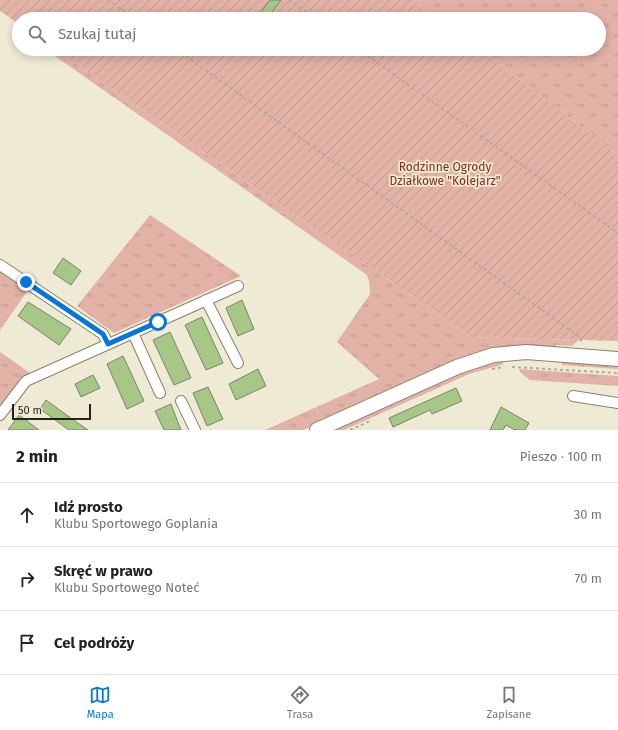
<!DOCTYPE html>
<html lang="pl">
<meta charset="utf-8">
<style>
:root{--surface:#fff;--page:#f2f2f2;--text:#222;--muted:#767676;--line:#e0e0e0;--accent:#0376dd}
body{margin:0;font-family:"Fira Sans",sans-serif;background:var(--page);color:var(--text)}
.scale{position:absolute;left:12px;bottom:10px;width:79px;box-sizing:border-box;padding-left:4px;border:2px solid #24231b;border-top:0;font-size:11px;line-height:14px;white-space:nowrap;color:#24231b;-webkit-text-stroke:3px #eeead4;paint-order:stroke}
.stop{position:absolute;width:12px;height:12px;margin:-9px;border:3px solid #0376dd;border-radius:50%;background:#fff}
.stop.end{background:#0376dd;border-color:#fff;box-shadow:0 1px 4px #0008}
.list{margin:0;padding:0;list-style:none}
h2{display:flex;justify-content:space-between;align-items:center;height:52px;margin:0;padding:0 16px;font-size:17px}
h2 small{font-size:13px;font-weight:400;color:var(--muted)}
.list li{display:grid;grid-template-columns:26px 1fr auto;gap:12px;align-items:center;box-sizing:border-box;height:64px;padding:0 16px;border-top:1px solid var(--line)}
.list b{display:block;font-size:15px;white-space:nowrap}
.list p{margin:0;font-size:13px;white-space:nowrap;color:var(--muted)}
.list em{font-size:13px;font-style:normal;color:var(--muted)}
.icon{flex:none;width:22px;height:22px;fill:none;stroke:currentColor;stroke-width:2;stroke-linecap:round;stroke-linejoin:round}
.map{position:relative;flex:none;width:618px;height:430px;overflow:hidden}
.search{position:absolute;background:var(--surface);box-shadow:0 2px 10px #0003;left:12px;right:12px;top:12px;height:44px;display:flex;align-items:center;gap:10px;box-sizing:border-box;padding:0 14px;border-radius:22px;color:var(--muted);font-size:15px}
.sheet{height:244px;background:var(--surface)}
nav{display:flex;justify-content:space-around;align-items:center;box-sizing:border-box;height:56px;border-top:1px solid var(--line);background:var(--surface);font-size:11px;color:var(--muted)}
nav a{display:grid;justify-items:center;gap:2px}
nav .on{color:var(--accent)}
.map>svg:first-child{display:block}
.grass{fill:url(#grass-tufts)}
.garden{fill:url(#garden-furrows)}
.building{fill:#a7c786;stroke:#7a8371}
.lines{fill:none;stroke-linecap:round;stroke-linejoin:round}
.street-casing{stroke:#86826f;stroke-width:12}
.secondary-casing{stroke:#86826f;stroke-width:16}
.path{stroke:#afac9b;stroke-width:2;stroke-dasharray:3 3;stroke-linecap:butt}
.street{stroke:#fff;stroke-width:10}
.secondary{stroke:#fff;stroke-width:14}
.route{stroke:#0376dd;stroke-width:5}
.labels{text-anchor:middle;stroke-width:3.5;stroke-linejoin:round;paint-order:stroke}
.park-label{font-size:12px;fill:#842e15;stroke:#eeead4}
</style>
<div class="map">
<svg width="618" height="430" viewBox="0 0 618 430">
<defs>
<pattern id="grass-tufts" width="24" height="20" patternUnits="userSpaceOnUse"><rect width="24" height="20" fill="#e1b2a5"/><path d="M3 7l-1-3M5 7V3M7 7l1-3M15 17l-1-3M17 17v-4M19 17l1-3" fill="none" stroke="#c1998d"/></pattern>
<pattern id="garden-furrows" width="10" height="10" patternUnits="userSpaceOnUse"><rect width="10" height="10" fill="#e1b2a5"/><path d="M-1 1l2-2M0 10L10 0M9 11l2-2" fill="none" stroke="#c1998d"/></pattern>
</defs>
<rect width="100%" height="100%" fill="#eeead4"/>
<g class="grass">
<polygon points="414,0 618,0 618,155 479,49 599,49 599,19 439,19"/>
<polygon points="45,49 55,49 471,337 578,340 572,346 556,345 556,349 490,350 471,355 303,430 265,430 379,379 337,342 370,294 369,281 367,275"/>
<polygon points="150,215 241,276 114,333 77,306"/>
<polygon points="0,271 28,290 0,330"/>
<polygon points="0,352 30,373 23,378 0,406"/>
<polygon points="501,361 504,364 469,374 344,430 332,430 468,370"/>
<polygon points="562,362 618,365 618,369 562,365"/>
<polygon points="519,369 618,376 618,386 530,380 520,372"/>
</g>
<g class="garden">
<polygon points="0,0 414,0 439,19 19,19 19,24 0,11"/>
<polygon points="55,49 479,49 618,155 618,341 471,337"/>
</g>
<g class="building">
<polygon points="270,0 281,0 267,19 256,19"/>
<polygon points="63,258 81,271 71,285 53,273"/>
<polygon points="242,300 254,329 238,336 226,308"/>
<polygon points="28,302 71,329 59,345 18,316"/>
<polygon points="202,317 223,363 206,370 185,325"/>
<polygon points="170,332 191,378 174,385 153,340"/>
<polygon points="123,356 144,401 127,409 107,364"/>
<polygon points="258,369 266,386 236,400 229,384"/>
<polygon points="93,375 100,388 81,397 75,384"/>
<polygon points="208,387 223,419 207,426 193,393"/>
<polygon points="456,388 462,401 432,414 430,410 393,427 389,418"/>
<polygon points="46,400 72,419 88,430 69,430 40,409"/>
<polygon points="171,404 177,420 181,430 164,430 155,411"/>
<polygon points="501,407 529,423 525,430 515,430 506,425 503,430 490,430"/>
<polygon points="19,415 39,430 8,430"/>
</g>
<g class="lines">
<defs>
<g id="street">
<polyline points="0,265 103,334 108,344"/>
<polyline points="206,300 238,363"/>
<polyline points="133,333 160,393"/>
<polyline points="573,396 618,403"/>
<polyline points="181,401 195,430"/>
<polyline points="0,415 26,381 238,286"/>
</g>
<polyline id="secondary" points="317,430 457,367 493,355 526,352 618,359"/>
</defs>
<use href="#street" class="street-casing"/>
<use href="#secondary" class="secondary-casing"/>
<g class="path">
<polyline points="108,0 135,19"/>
<polyline points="289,0 316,19"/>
<polyline points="176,49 581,338 580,344"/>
<polyline points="358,49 618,233"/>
<polyline points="512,367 618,373"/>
<polyline points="492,369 504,367"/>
<polyline points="350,430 370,421"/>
</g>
<use href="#street" class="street"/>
<use href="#secondary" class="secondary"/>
</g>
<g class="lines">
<polyline class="route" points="26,282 103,334 108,344 158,322"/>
</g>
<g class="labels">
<g class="park-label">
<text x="445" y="171">Rodzinne Ogrody<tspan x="445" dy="14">Działkowe "Kolejarz"</tspan></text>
</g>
</g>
</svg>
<div class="scale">50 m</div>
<div class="stop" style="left:158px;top:322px"></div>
<div class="stop end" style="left:26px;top:282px"></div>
<div class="search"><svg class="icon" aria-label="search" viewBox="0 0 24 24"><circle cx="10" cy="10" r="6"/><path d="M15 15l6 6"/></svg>Szukaj tutaj</div>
</div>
<section class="sheet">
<h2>2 min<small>Pieszo · 100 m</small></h2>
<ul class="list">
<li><svg class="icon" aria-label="ahead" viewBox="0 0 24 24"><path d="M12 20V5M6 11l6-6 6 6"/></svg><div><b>Idź prosto</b><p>Klubu Sportowego Goplania</p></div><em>30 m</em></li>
<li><svg class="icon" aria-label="right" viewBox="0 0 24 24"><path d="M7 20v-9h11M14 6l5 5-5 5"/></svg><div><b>Skręć w prawo</b><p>Klubu Sportowego Noteć</p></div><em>70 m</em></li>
<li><svg class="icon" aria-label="arrive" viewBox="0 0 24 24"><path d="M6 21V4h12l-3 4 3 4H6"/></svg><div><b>Cel podróży</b></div></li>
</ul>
</section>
<nav>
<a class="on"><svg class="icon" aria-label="map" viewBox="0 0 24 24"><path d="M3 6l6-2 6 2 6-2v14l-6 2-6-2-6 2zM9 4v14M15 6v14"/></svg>Mapa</a>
<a><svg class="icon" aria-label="directions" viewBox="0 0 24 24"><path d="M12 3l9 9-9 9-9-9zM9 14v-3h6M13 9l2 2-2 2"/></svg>Trasa</a>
<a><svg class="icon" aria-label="saved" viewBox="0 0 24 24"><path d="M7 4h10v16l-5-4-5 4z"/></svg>Zapisane</a>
</nav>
